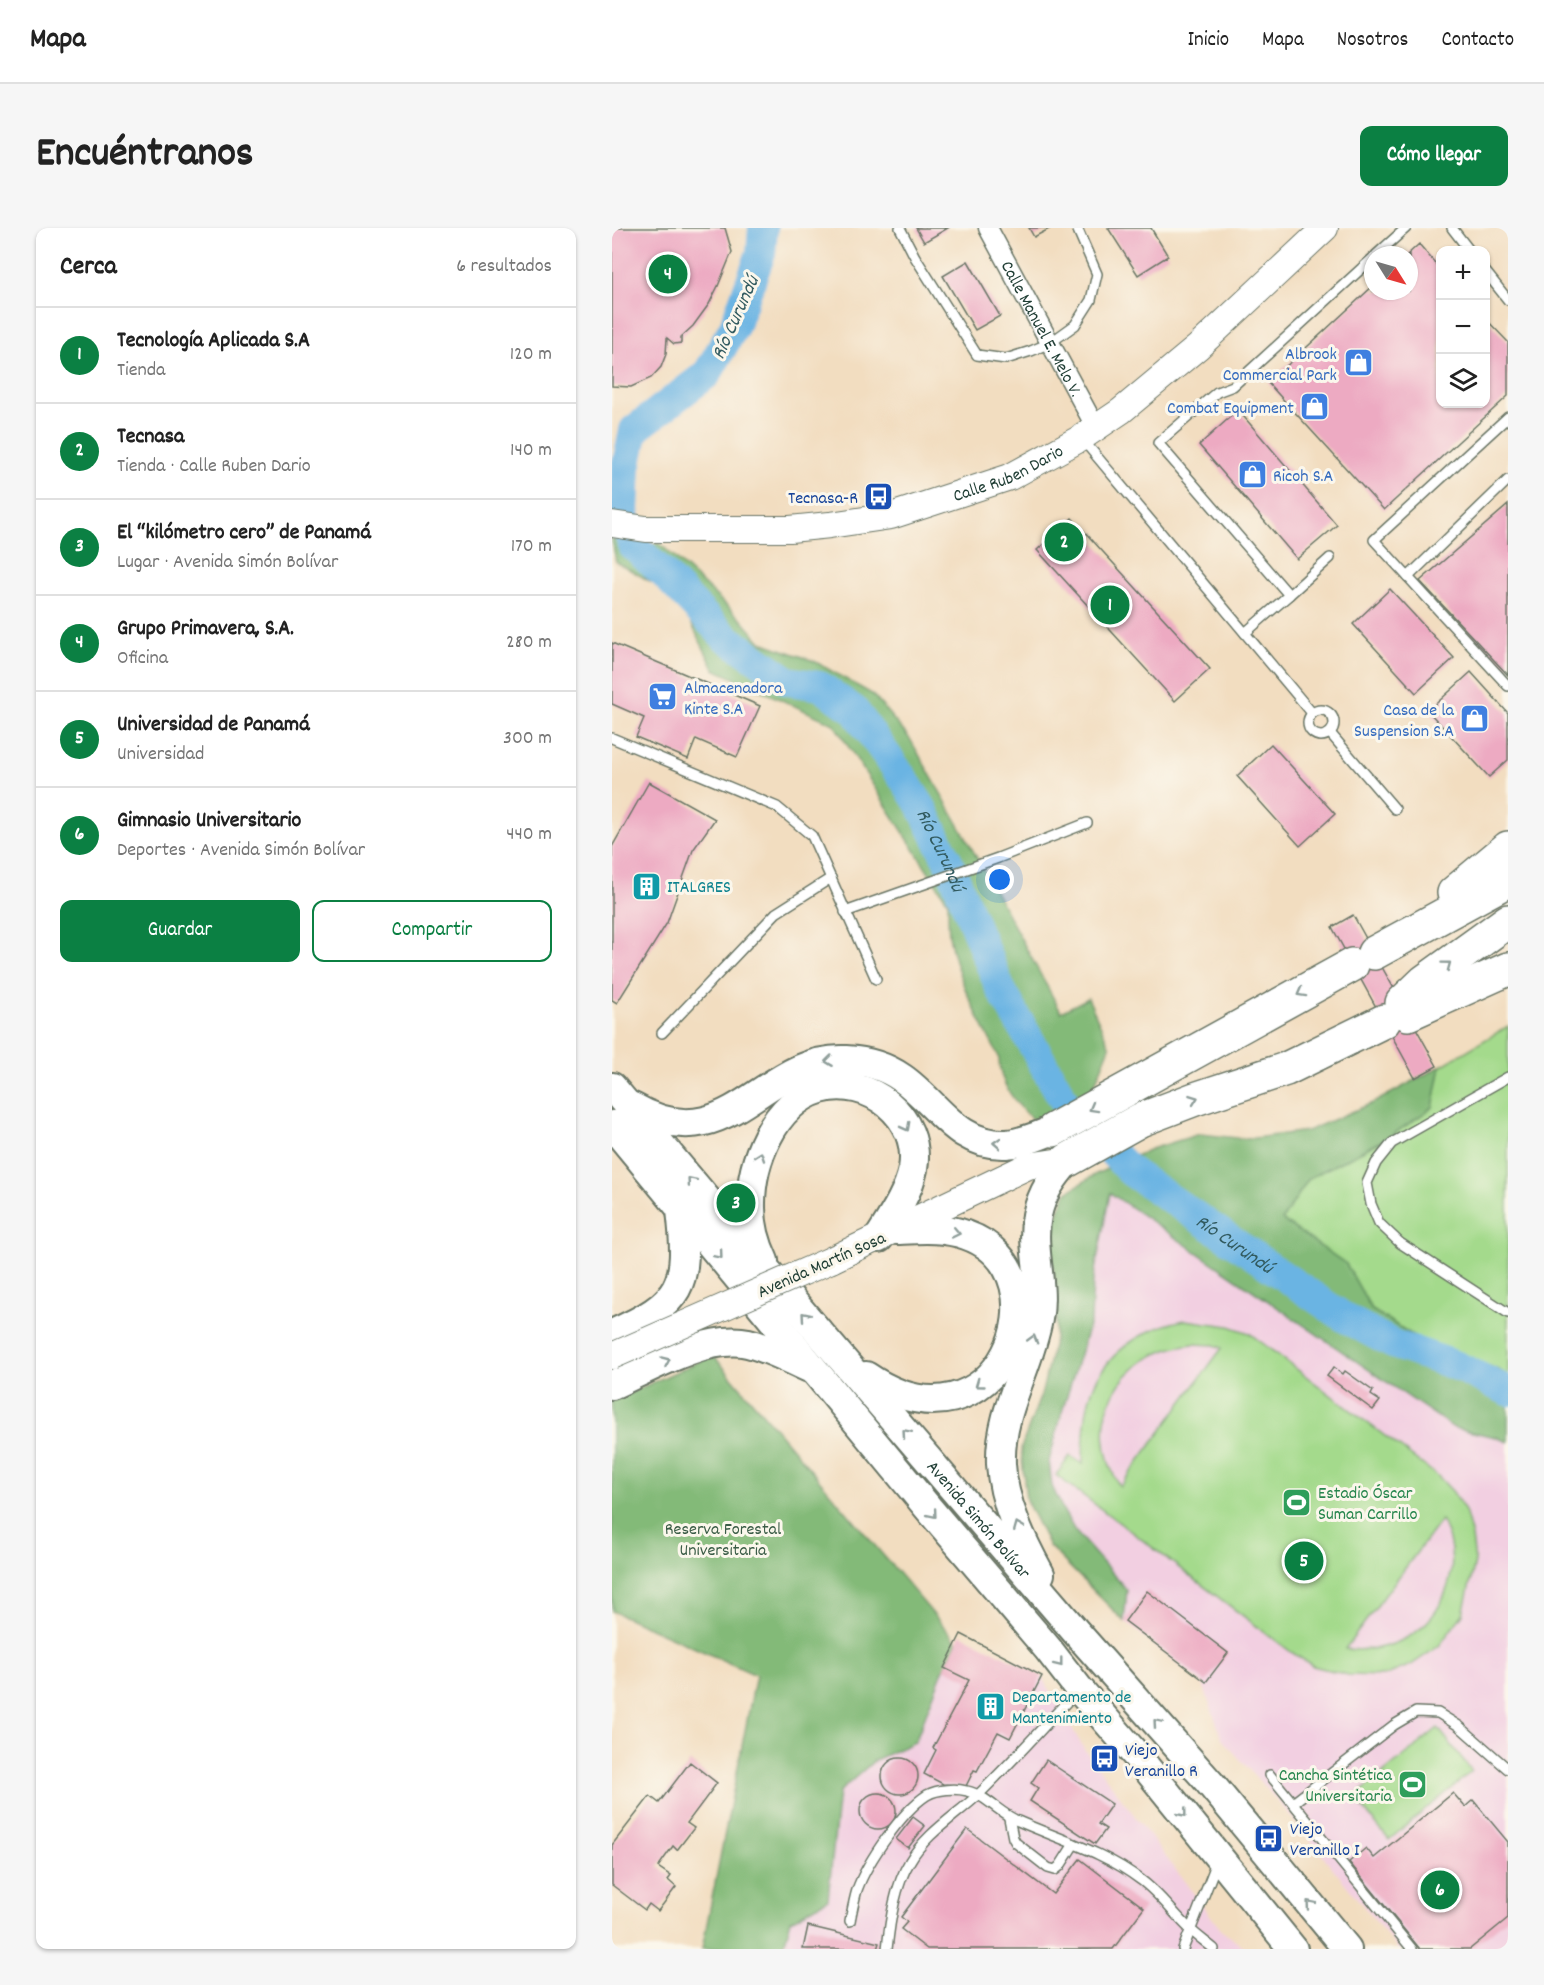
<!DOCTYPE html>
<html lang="es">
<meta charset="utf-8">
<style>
:root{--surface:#fff;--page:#f6f6f6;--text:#222;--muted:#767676;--line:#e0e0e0;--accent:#0b8043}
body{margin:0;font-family:Dekko,sans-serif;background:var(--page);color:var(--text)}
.controls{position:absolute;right:18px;top:18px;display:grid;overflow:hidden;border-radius:12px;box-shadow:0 2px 4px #0004}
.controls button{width:54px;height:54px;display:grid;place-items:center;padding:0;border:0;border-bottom:2px solid var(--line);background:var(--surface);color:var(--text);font:30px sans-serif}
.compass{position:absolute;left:752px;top:18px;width:54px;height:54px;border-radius:50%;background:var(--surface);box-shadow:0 2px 4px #0004;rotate:127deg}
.you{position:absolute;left:388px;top:652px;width:21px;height:21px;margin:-15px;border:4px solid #fff;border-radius:50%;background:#1a73e8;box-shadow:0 0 0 9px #1a73e833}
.badge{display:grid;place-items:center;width:39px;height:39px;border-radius:50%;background:var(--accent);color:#fff;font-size:20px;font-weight:700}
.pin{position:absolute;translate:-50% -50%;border:3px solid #fff;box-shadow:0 2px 6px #0006}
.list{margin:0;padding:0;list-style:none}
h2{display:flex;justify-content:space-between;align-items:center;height:78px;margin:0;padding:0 24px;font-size:26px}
h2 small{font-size:20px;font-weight:400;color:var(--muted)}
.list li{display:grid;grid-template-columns:39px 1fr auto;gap:18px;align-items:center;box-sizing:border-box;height:96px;padding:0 24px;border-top:2px solid var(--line)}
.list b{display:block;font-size:22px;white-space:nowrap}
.list p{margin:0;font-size:20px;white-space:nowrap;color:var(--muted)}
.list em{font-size:20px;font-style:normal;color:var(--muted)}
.actions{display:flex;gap:12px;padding:18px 24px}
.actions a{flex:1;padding:14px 0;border:2px solid var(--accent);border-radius:12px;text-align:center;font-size:21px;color:var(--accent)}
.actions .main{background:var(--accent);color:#fff}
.icon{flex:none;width:33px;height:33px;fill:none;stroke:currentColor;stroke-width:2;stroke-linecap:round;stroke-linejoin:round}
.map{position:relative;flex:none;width:896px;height:1721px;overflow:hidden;border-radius:12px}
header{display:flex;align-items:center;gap:36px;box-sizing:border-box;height:84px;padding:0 30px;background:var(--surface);border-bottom:2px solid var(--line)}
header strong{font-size:28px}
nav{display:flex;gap:33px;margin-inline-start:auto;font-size:21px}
.intro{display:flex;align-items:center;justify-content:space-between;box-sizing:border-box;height:144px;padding:0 36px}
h1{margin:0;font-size:42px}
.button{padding:15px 27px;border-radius:12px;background:var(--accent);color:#fff;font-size:21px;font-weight:700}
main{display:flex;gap:36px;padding:0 36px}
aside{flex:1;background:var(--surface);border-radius:12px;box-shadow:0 2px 4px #0004}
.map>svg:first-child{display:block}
.built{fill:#f2cfe1}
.green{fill:#a4da8c;stroke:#628c60;stroke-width:1.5;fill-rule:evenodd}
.forest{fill:#83ba78;stroke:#517c56;stroke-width:1.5}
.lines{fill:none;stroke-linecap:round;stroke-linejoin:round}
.river{stroke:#6bb4e3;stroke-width:30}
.building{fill:#edaac2}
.lane-casing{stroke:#697565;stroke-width:12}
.street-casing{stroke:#697565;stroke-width:21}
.secondary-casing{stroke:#697565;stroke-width:28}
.primary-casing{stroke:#697565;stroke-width:32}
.highway-casing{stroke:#697565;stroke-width:36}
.lane{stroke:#fff;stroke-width:9}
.street{stroke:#fff;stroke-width:18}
.secondary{stroke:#fff;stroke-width:26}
.primary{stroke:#fff;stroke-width:28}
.highway{stroke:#fff;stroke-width:33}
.secondary-bridge-casing{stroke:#697565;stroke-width:28;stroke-linecap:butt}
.secondary-bridge{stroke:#fff;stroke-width:26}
.oneway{stroke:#8f9e9a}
.labels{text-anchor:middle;stroke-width:6;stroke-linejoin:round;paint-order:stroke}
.street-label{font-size:18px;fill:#1f3d34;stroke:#fbf7ec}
.shop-label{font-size:18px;fill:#366cbe;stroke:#fbf7ec;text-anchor:end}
.transit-label{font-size:18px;fill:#164399;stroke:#fbf7ec;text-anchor:start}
.culture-label{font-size:18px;fill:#0d838f;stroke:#fbf7ec;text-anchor:start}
.leisure-label{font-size:18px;fill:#27864d;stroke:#fbf7ec;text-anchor:start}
.park-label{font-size:18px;fill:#3a5c46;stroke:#fbf7ec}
.water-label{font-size:20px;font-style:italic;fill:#325b60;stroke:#fbf7ec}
</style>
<header>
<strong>Mapa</strong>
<nav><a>Inicio</a><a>Mapa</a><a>Nosotros</a><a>Contacto</a></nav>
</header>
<div class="intro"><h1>Encuéntranos</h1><a class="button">Cómo llegar</a></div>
<main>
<aside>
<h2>Cerca<small>6 resultados</small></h2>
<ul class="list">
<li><span class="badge">1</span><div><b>Tecnología Aplicada S.A</b><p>Tienda</p></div><em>120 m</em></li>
<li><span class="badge">2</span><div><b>Tecnasa</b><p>Tienda · Calle Ruben Dario</p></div><em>140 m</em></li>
<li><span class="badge">3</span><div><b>El “kilómetro cero” de Panamá</b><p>Lugar · Avenida Simón Bolívar</p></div><em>170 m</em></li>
<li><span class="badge">4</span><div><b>Grupo Primavera, S.A.</b><p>Oficina</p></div><em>280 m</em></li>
<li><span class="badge">5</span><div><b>Universidad de Panamá</b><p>Universidad</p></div><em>300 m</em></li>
<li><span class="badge">6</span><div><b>Gimnasio Universitario</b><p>Deportes · Avenida Simón Bolívar</p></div><em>440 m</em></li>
</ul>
<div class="actions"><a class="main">Guardar</a><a>Compartir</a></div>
</aside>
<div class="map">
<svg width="896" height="1721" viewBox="0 0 896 1721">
<rect width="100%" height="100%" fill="#fbf7ec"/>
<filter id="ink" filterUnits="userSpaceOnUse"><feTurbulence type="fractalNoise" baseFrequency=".0167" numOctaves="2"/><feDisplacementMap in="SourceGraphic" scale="12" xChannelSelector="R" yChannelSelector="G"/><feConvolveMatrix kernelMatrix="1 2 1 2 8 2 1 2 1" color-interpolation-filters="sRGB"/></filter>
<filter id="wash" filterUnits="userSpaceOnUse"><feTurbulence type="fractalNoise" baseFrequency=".008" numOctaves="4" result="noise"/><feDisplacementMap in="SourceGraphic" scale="24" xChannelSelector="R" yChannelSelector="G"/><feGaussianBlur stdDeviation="1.35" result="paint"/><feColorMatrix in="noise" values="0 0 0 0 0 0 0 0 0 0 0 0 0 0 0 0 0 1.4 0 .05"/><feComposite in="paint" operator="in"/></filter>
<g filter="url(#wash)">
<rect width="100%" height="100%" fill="#f2ddc0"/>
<g class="built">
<polygon points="498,964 842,1200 884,1209 896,1214 896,1721 786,1721 677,1586 610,1511 591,1456 512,1393 515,1362 463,1303 451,1282 440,1258 437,1233 450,1184 479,1091 481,1053"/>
<polygon points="349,1406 430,1448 472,1521 610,1703 634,1721 171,1721 179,1692 216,1671 227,1564 263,1532 303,1514 332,1440"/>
</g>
<g class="green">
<polygon points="896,798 896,1148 885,1141 813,1115 760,1082 734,1036 670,992 697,950 777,909 821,879 829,838"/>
<path d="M573,1092L617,1098L637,1105L827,1249L841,1264L853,1283L860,1308L863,1334L851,1386L827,1418L799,1437L772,1448L736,1447L701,1438L679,1424L444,1247L458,1228L471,1236C471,1182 476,1140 525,1110C541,1100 555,1095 573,1092ZM581,1116L602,1117L610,1120L508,1259C469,1193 506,1124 581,1116ZM829,1292C839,1310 842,1330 838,1350C826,1401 784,1426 733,1421Z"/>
<polygon points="826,1500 860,1543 777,1612 742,1569"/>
</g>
<g class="forest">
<path d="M0,311L48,316L129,391L149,414L202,433L260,466L298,511L352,606L449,784L476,770L498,819L480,863L425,895C406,880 386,855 387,829C367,790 344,751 337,707C336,696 336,684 336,674L222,496L102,441L66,369L4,334Z"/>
<polygon points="829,838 821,879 777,909 697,950 670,992 734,1036 760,1082 813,1115 885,1141 896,1148 896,1214 884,1209 842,1200 498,965 481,1053 479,1091 450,1184 437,1233 440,1258 451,1282 463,1303 515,1362 512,1393 437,1318 414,1272 409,1220 430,1164 443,1109 446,1068 439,1028 441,998 454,965 484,946 539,921 588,906 635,911 695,903 763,874"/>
<polygon points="101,1127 345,1414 332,1440 303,1514 263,1532 227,1564 216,1671 179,1692 171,1721 90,1721 144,1447 0,1383 0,1173"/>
</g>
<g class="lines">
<path class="river" id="s1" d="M151,0L149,25L122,99L95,146L22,202L14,240L12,283L20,317L50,344L113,409L176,453L208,458L242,482L291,550L310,580L337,635L388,760L454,876L518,943L733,1090L781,1116L845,1138L896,1163"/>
</g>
<g id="blocks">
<g class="building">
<polygon points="0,0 113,0 120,24 106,58 97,76 81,98 69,109 69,115 62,116 55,110 54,126 49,139 39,150 19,159 0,158"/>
<polygon points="304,0 336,0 312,14"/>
<polygon points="417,0 439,0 422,9"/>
<polygon points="496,0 539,0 556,28 526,47"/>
<polygon points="807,16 828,41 828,176 873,176 873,90 896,114 896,168 772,282 656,155 761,58 761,63 797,63 797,27 795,27"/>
<polygon points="356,33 388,88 363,102 331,48"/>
<polygon points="626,182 725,297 685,331 587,217"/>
<polygon points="896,277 896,447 808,353"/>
<polygon points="460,290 598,441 563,473 425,322"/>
<polygon points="778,361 842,430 804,465 741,396"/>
<polygon points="0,415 148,478 125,529 84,511 76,531 24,509 32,490 0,476"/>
<polygon points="859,444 896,485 896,532 877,549 816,483"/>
<polygon points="659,516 723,586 688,618 625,548"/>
<polygon points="37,554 103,591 81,622 55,695 5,775 0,772 0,619"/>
<polygon points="741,687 825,838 803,850 720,699"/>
<polygon points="722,1139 731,1146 733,1143 761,1163 759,1167 768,1173 761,1182 715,1148"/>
<polygon points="535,1363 616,1425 594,1454 513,1393"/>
<polygon points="349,1406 430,1448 398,1510 386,1504 365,1543 362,1542 354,1558 331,1556 312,1546 324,1522 321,1520 357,1452 332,1440"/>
<circle cx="288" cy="1548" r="18"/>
<polygon points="434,1532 500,1576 486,1596 494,1601 483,1616 418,1573 426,1560 419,1555"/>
<polygon points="78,1534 105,1555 75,1595 82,1600 65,1622 61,1618 46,1639 59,1648 56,1652 64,1659 46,1683 37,1676 33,1682 0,1657 0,1617 38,1568 47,1575"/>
<circle cx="266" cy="1583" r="18"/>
<polygon points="841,1565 853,1579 861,1572 896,1614 896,1690 858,1721 808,1721 737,1634 754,1620 762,1630"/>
<polygon points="301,1589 313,1598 296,1620 284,1611"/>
<polygon points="355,1601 441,1666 468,1631 532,1680 501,1721 315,1721 289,1701 295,1694 289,1689"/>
<polygon points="196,1698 267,1715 265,1721 191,1721"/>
</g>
</g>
</g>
<g filter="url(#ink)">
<use href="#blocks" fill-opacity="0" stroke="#697565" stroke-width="1.5"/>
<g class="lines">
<defs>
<g id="lane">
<polyline points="288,0 303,29 365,127 394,131 419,123 438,115 463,97 479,72 485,46 465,0"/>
<polyline points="840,0 857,22"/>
<polyline points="764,27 794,0"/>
<polyline points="873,43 896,72"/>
<polyline points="896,189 762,312 896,458"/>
<polyline points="471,212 700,485"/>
<polyline points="796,349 896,252"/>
<polyline points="677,367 718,330"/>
<polyline points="633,405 677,367 546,215 605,164 621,158 761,30"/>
<circle cx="709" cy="495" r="13"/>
<polyline points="718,505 783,581"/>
<polyline points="0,510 165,579 200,608 264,751"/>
<polyline points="233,684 386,630 475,595"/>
<polyline points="50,805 164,685 219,650"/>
<polyline points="896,849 780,915 764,935 755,955 759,976 767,995 788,1015 896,1085"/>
<polyline points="658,1547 800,1721"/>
<polyline points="681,1575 782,1497 804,1484 826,1485 847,1498 896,1541"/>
<polyline points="397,1590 401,1610 404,1615 436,1640 443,1642 448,1638 462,1616"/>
<path d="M238,1693C240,1683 242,1672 245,1662C255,1634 290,1583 315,1567C326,1561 343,1560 355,1563C374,1567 388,1586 406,1593C447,1611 493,1624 529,1652C548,1666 561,1685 578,1701C585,1708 594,1714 602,1721"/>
<path d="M275,1721C278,1693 283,1657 298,1633C314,1605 345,1587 367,1566C401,1533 433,1497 465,1463"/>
<polyline points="571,1721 605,1634"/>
</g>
<g id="street">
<path id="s2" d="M376,0L484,200"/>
</g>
<g id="secondary">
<path id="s3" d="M0,296L34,301H178L218,297L279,288L398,249L469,210L509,183L586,119L713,0"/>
<polyline points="219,1032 416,938 456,932"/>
</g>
<g id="primary">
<path id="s4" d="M0,859L194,1089L464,1404L597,1554L735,1721"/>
<path d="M21,879C118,935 149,828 234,832C254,833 273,838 290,850C325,874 344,918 394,916C410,915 426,908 441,902"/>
<polyline points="0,897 317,1281 436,1421 467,1461 524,1527 681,1721"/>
<path d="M152,1033C144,1016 139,998 139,980C138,935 161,875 208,861C257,847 310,889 301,941C296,966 280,989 267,1010"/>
<path d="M0,1106C70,1075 78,1058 69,982"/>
<path d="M254,1148C387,1239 461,1044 354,1007C332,999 308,1001 285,1002"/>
<path d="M0,1157C38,1140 95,1106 136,1115C157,1120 177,1131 197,1140"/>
<path d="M428,1346C410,1313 391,1274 389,1236C387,1183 417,1141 426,1091C433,1057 418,1021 425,987C430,964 441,949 456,932"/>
</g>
<g id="highway">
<polyline points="842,665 896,620"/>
<polyline points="762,725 896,652"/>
<polyline points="790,775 813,753 896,693"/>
<polyline points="796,786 896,741"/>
<polyline points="441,902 740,737"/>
<polyline points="456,932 528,892 583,871 674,841 772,793"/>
</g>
</defs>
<use href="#lane" class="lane-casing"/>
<use href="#street" class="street-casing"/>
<use href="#secondary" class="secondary-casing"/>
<use href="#primary" class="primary-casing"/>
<use href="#highway" class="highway-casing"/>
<use href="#lane" class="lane"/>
<use href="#street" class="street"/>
<use href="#secondary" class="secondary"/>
<use href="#primary" class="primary"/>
<use href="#highway" class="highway"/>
<defs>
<polyline id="secondary-bridge" points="0,1128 219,1032"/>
</defs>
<use href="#secondary-bridge" class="secondary-bridge-casing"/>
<use href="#secondary-bridge" class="secondary-bridge"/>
</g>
<defs><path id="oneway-chevron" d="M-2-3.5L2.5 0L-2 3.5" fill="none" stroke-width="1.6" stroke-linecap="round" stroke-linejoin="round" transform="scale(1.5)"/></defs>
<g class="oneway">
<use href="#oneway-chevron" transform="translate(835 737) rotate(-37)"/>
<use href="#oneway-chevron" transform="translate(689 765) rotate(151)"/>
<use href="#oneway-chevron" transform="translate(217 833) rotate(173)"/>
<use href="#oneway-chevron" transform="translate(582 871) rotate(-20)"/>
<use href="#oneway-chevron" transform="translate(481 880) rotate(151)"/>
<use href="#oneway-chevron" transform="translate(294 899) rotate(62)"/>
<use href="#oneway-chevron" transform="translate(385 915) rotate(-176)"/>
<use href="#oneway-chevron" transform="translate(148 928) rotate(-71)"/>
<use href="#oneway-chevron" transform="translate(79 953) rotate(-130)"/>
<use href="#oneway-chevron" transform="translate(344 1005) rotate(12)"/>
<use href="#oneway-chevron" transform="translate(107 1027) rotate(50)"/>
<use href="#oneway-chevron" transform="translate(193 1088) rotate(-131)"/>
<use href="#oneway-chevron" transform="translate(421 1111) rotate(-74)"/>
<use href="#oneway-chevron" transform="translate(54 1133) rotate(-24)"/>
<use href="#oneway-chevron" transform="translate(367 1156) rotate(144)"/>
<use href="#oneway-chevron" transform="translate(294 1205) rotate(-131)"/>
<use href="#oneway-chevron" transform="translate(321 1286) rotate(50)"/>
<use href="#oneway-chevron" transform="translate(406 1298) rotate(-112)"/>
<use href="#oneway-chevron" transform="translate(447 1435) rotate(52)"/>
<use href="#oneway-chevron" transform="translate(545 1495) rotate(-131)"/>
<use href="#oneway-chevron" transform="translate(571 1585) rotate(51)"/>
<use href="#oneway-chevron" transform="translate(698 1676) rotate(-130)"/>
</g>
</g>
<defs>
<symbol id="shop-square" viewBox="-11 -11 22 22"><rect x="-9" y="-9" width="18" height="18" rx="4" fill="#3f7fe0" stroke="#fbf7ec"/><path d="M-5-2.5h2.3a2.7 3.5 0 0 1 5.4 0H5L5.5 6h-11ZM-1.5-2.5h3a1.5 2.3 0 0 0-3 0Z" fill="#fff"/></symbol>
<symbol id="bus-square" viewBox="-11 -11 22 22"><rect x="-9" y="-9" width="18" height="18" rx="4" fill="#1a4fb4" stroke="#fbf7ec"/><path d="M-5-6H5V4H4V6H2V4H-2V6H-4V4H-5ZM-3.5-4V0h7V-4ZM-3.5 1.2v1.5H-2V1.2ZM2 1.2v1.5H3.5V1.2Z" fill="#fff"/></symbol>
<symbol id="supermarket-square" viewBox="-11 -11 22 22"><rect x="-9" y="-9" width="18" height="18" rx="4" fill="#3f7fe0" stroke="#fbf7ec"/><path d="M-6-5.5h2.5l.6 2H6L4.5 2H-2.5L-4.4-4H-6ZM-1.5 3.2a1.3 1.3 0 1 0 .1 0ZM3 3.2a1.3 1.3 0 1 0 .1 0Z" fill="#fff"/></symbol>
<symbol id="building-square" viewBox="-11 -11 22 22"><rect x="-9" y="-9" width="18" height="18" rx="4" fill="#0f9aa8" stroke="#fbf7ec"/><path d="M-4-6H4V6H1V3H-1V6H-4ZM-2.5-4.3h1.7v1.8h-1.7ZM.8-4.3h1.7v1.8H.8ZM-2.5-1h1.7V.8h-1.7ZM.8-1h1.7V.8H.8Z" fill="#fff"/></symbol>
<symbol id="stadium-square" viewBox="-11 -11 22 22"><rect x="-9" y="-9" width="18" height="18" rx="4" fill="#2e9e5b" stroke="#fbf7ec"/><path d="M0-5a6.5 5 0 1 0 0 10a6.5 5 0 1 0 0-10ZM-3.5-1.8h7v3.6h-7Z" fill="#fff"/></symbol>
</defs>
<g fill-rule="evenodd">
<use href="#shop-square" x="730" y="118" width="33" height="33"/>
<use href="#shop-square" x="686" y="162" width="33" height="33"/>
<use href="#shop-square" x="624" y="230" width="33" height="33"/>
<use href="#bus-square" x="250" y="252" width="33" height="33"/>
<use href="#supermarket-square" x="34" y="452" width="33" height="33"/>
<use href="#shop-square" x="846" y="474" width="33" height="33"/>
<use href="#building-square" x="18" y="642" width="33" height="33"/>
<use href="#stadium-square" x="668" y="1258" width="33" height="33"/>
<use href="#building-square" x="362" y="1462" width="33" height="33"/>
<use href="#bus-square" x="476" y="1514" width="33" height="33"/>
<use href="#stadium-square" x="784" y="1540" width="33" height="33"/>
<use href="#bus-square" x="640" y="1594" width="33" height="33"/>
</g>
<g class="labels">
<g class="street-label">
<text dy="6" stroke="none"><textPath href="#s2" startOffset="114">Calle Manuel E. Melo V.</textPath></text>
<text dy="6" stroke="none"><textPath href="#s3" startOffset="405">Calle Ruben Dario</textPath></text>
<text transform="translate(209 1036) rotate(-24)" y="6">Avenida Martín Sosa</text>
<text dy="6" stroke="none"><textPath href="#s4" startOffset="567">Avenida Simón Bolívar</textPath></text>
</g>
<g class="shop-label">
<text x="725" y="131">Albrook<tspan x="725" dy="21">Commercial Park</tspan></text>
<text x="682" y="185">Combat Equipment</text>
<text x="661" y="253" text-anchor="start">Ricoh S.A</text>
<text x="72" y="465" text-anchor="start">Almacenadora<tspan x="72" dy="21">Kinte S.A</tspan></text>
<text x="842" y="487">Casa de la<tspan x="842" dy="21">Suspension S.A</tspan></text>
</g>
<g class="transit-label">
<text x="246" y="275" text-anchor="end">Tecnasa-R</text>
<text x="513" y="1527">Viejo<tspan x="513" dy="21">Veranillo R</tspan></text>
<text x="678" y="1606">Viejo<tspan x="678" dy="21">Veranillo I</tspan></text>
</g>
<g class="culture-label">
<text x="55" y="664">ITALGRES</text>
<text x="400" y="1474">Departamento de<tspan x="400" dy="21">Mantenimiento</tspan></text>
</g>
<g class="leisure-label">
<text x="706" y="1270">Estadio Óscar<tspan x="706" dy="21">Suman Carrillo</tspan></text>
<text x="780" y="1552" text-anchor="end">Cancha Sintética<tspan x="780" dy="21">Universitaria</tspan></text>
</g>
<g class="park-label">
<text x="111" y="1306">Reserva Forestal<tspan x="111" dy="21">Universitaria</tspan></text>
</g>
<g class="water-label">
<text transform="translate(122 89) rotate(-66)" y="7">Río Curundú</text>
<text dy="7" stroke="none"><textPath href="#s1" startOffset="814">Río Curundú</textPath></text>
<text dy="7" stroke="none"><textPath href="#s1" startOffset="1318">Río Curundú</textPath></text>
</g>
</g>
</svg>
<div class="controls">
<button>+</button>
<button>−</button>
<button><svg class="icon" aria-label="layers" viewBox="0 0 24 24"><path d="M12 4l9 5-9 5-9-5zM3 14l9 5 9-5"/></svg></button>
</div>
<svg class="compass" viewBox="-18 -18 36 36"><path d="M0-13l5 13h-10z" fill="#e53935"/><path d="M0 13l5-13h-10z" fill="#767676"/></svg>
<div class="you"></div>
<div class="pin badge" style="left:498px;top:377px">1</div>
<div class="pin badge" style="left:452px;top:314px">2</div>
<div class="pin badge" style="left:124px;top:975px">3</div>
<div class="pin badge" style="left:56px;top:46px">4</div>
<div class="pin badge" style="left:692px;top:1333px">5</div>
<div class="pin badge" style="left:828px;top:1662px">6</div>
</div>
</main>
